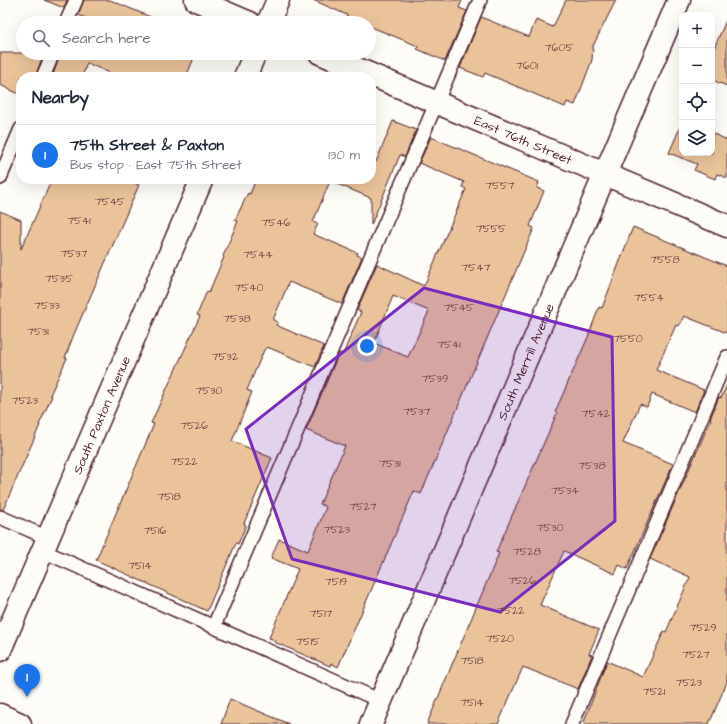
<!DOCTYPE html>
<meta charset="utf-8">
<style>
:root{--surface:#fff;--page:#f2f2f3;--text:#1f2937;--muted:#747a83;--line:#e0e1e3;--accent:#1a73e8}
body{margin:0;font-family:"Architects Daughter",sans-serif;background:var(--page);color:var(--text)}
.controls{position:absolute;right:12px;top:12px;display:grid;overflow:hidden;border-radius:8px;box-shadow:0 4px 16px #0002}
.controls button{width:36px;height:36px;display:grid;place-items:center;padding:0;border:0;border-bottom:1px solid var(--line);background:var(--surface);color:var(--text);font:20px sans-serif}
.you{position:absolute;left:367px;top:346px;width:14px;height:14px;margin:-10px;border:3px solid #fff;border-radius:50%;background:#1a73e8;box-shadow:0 0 0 6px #1a73e833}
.badge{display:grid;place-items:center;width:26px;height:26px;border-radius:50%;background:var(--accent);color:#fff;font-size:13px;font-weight:700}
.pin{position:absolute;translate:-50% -33px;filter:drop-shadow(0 1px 2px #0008)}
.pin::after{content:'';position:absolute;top:21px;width:14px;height:12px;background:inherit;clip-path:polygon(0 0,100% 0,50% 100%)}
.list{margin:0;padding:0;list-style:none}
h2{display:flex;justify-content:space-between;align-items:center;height:52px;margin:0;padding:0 16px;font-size:17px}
h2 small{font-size:13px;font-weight:400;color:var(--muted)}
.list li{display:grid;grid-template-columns:26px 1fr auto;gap:12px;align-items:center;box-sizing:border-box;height:60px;padding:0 16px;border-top:1px solid var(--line)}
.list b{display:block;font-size:15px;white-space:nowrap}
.list p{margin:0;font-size:13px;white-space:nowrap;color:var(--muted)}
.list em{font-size:13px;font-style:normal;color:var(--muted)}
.icon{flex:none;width:22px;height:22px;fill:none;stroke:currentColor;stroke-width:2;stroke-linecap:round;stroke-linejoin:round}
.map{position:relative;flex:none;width:727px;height:724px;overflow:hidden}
.search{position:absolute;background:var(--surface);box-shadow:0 4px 16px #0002;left:16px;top:16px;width:360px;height:44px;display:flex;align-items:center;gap:10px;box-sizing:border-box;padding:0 14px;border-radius:22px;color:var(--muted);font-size:15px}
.panel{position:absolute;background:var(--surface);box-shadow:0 4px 16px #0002;left:16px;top:72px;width:360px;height:112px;border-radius:16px}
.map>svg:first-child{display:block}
.building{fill:#eac39a;stroke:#4a1f2b;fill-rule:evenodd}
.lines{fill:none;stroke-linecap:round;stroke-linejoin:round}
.lane-casing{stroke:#4a1f2b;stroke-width:16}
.street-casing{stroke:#4a1f2b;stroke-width:25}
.secondary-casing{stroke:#4a1f2b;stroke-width:25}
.lane{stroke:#fdfcf7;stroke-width:13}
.street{stroke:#fdfcf7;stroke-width:22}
.secondary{stroke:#fdfcf7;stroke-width:22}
.marked{fill:#7b2cbf;fill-opacity:0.2;stroke:#7b2cbf;stroke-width:3;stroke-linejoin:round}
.labels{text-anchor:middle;stroke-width:3.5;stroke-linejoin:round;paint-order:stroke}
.number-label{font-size:11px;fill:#724847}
.street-label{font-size:13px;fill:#4a1f2b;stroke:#fdfcf7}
</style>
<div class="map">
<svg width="727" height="724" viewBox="0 0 727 724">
<rect width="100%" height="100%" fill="#fdfcf7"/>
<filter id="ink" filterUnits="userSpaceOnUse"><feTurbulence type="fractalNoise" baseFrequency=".025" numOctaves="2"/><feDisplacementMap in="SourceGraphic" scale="8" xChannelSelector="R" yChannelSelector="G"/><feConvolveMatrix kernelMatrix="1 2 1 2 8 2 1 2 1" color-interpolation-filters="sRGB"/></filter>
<g filter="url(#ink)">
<g class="building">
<polygon points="44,0 67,0 64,8"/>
<polygon points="84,0 110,0 165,23 98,23 78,15"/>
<polygon points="313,0 462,0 459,8 467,11 445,61 417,49 418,46 369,26 369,23 344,23 347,15"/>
<polygon points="566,0 616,0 593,46 592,60 575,105 567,102 565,107 485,73 483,77 460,68 481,17 529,37 536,20 553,27"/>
<polygon points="727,18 727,86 712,80 712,53"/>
<polygon points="0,53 44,53 35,77 21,77 19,94 0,85"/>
<polygon points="61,53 196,53 186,77 119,77 87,63 82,77 52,77"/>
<polygon points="393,121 416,130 405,157 400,155 371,225 371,198 330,181 313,222 318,224 313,234 358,253 357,255 362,257 342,304 289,282 273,320 278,322 276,325 324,346 315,367 267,347 264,350 247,390 252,392 232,441 272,458 245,521 244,524 246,525 238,544 236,543 207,611 96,560 140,457 154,424 151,423 200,316 197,315 207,291 209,292 224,257 223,256 238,221 235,220 248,193 250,194 256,179 371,179 371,159 376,162"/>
<polygon points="682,123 682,153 712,153 712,133 727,140 727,178 717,174 715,179 694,170 697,164 669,153"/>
<path d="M431,137L539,182L537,188L544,191L530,226L534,228L421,494L414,491L338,667L331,663L330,666L274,642L275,640L269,638L298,569L271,558L279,539L308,551L326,507L320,504L345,446L306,430L339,353L343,354L361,312L357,310L377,264L424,286L466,189L462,187L464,182L419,163ZM393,296L429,311L408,357L374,343Z"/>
<polygon points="52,179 125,179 139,185 74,334 65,358 67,358 50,395 52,396 39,425 40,425 3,510 0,509 0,211 21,220 21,249"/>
<polygon points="633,227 727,266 727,333 684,316 679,326 676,325 656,370 704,390 695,412 652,394 647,407 640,404 623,443 673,464 627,569 619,565 615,574 564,551 540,605 599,630 589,654 592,655 578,689 523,667 498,724 427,724 499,553 496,552 557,413 555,412 588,337 599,307 602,308"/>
<polygon points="727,385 727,682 709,724 583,724 607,661 643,677 664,631 666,632 690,577 650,559 711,419 710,419 719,397 721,398"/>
<polygon points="230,699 289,724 221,724"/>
</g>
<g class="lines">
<defs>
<g id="lane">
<polyline points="66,23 76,0"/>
<polyline points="43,77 53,53"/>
<polyline points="0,178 21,129"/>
<polyline points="0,517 48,538"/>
<polyline points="43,551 381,701"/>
<polyline points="214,626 480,0"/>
<polyline points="572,724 727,357"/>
</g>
<g id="street">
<polyline points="268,23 278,0"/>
<polyline points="245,77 255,53"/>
<path id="s1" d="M0,650L202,179"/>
<path id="s2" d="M371,724L679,0"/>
</g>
<g id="secondary">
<polyline points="196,0 250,23"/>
<path id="s3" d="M320,53L727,226"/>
<polyline points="0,715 20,724"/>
</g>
</defs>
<use href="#lane" class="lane-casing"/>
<use href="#street" class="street-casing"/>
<use href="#secondary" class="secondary-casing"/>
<use href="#lane" class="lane"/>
<use href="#street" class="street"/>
<use href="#secondary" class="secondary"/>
</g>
</g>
<path class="marked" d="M424,288L612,337L615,521L500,612L292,559L246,429Z"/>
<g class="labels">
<g class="number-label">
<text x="559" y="51">7605</text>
<text x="527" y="69">7601</text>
<text x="500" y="189">7557</text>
<text x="110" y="205">7545</text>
<text x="79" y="224">7541</text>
<text x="276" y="226">7546</text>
<text x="491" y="232">7555</text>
<text x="74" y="257">7537</text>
<text x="258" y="258">7544</text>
<text x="665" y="263">7558</text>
<text x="476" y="271">7547</text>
<text x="59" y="282">7535</text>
<text x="249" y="291">7540</text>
<text x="649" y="301">7554</text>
<text x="47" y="309">7533</text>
<text x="459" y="311">7545</text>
<text x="237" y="322">7538</text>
<text x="38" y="335">7531</text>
<text x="628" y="342">7550</text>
<text x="449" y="348">7541</text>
<text x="225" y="360">7532</text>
<text x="435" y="382">7539</text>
<text x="209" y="394">7530</text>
<text x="25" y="404">7523</text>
<text x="417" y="415">7537</text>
<text x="596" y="417">7542</text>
<text x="194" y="429">7526</text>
<text x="184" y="465">7522</text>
<text x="390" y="467">7531</text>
<text x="592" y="469">7538</text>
<text x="565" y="494">7534</text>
<text x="169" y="500">7518</text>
<text x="363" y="510">7527</text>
<text x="550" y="531">7530</text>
<text x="337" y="533">7523</text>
<text x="155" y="534">7516</text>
<text x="527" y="555">7528</text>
<text x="140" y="569">7514</text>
<text x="522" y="584">7526</text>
<text x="336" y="585">7519</text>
<text x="511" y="614">7522</text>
<text x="321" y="617">7517</text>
<text x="703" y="631">7529</text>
<text x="500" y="642">7520</text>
<text x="308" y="645">7515</text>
<text x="696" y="658">7527</text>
<text x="472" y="664">7518</text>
<text x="689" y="686">7523</text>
<text x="654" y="695">7521</text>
<text x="472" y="706">7514</text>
</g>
<g class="street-label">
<text dy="5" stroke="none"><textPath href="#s3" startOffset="221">East 76th Street</textPath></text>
<text dy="5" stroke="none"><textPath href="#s2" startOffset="394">South Merrill Avenue</textPath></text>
<text dy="5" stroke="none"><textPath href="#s1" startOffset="256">South Paxton Avenue</textPath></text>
</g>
</g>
</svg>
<div class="controls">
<button>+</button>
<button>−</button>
<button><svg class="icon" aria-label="locate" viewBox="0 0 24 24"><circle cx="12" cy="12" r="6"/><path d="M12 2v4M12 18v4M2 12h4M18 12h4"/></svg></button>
<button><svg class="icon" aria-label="layers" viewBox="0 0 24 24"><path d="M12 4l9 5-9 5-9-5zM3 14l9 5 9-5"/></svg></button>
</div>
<div class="you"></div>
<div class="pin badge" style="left:27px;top:697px">1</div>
<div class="search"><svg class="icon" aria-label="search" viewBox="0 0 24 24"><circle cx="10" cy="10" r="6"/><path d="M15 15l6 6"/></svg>Search here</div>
<section class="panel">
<h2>Nearby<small></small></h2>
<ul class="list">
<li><span class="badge">1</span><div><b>75th Street &amp; Paxton</b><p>Bus stop · East 75th Street</p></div><em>130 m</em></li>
</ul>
</section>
</div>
